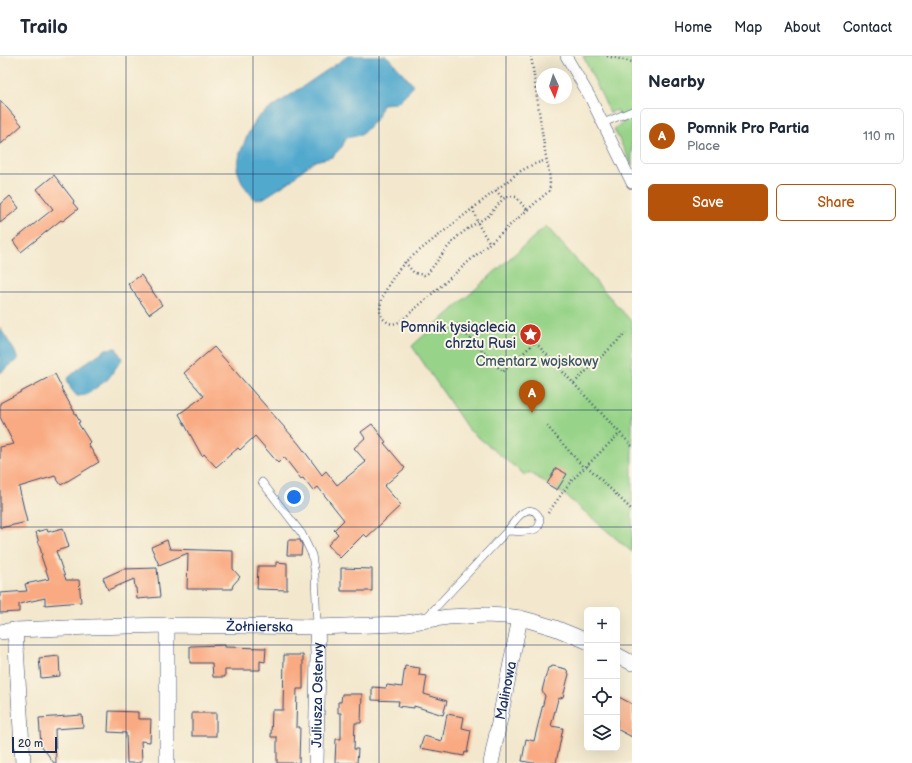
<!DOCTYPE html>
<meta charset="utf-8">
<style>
:root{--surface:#fff;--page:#f6f6f7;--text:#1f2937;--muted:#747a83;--line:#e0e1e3;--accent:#b45309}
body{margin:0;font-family:"Balsamiq Sans",sans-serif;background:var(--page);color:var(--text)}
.controls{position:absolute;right:12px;bottom:12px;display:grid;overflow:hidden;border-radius:6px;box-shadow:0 4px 16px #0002}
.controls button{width:36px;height:36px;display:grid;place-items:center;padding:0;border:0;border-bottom:1px solid var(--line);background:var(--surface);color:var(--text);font:20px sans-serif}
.compass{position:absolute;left:536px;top:12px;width:36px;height:36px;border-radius:50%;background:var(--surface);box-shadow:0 4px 16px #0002;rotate:176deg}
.scale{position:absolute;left:12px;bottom:10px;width:45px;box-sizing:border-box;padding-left:4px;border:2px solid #1b2f5e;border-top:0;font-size:11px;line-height:14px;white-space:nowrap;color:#1b2f5e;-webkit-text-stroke:3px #fcf5e5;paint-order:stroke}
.you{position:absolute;left:294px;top:441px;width:14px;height:14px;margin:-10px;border:3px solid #fff;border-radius:50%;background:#1a73e8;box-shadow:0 0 0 6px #1a73e833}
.badge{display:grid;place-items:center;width:26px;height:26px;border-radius:50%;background:var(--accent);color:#fff;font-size:13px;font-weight:700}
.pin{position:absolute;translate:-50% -33px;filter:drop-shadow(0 1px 2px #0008)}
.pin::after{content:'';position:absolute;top:21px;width:14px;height:12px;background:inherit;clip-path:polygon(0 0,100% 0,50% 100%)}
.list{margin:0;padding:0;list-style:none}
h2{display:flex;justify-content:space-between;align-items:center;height:52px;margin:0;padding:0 16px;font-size:17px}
h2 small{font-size:13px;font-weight:400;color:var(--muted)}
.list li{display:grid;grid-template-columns:26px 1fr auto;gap:12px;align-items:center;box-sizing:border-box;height:56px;margin:0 8px 8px;padding:0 8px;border:1px solid var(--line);border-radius:6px}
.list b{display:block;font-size:15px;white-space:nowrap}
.list p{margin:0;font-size:13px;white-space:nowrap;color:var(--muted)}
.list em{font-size:13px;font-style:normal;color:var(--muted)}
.actions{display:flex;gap:8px;padding:12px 16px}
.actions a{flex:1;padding:9px 0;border:1px solid var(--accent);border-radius:6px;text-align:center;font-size:14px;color:var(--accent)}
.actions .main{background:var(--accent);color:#fff}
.icon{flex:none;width:22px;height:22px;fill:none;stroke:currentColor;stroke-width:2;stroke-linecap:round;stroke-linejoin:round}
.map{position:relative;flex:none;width:632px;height:707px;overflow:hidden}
header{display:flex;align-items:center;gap:24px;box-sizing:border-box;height:56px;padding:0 20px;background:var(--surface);border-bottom:1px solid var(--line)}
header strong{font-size:19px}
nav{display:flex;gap:22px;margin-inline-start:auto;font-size:14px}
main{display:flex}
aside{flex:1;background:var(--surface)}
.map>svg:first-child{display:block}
.green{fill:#97d388;stroke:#598173}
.water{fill:#51a9ce;stroke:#366c96}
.building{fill:#f9aa82}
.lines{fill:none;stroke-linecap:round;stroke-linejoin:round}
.service-casing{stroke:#3b4b6f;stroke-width:8}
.pedestrian-casing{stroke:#3b4b6f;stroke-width:12}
.minor-casing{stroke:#3b4b6f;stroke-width:16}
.path{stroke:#3b4b6f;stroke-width:2.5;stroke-dasharray:1 3;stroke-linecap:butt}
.service{stroke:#fff;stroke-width:7}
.pedestrian{stroke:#fff;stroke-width:11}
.minor{stroke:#fff;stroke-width:15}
.grid{fill:none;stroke:#1b2f5e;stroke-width:1;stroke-opacity:0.55}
.labels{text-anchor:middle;stroke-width:4;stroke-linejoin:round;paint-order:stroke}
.poi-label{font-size:14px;fill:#1b2f5e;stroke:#fcf5e5;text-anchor:end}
.park-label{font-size:14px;fill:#3a5868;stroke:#fcf5e5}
.street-label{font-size:14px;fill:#1b2f5e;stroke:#fcf5e5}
</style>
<header>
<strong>Trailo</strong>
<nav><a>Home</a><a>Map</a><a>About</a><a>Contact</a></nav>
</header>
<main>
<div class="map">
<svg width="632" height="707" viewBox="0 0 632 707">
<rect width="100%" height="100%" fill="#fcf5e5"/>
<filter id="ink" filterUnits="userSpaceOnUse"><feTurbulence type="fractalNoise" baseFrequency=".025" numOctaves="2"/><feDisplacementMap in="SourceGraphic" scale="8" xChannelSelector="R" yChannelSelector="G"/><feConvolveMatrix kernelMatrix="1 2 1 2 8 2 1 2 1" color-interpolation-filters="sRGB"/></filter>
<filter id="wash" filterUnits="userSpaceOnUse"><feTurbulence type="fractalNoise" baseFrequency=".012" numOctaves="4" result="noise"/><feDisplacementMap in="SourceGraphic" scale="16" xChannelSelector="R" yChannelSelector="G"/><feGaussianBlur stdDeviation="0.9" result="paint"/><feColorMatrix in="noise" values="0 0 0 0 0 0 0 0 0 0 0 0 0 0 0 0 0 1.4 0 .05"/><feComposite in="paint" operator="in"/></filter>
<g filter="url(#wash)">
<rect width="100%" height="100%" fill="#f3e8cd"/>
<g class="green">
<polygon points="583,0 632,0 632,110 614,73 623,66 617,54 610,57"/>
<polygon points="546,170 632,266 632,496 566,440 529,416 526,420 468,373 412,290"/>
</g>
<g class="water">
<polygon points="348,0 386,0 390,3 414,30 397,47 382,48 378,61 361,79 346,82 342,91 332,101 315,105 301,115 292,124 264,142 255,144 242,127 237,113 240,97 248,78 258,61"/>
<polygon points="0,272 14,294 18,303 0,317"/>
<polygon points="116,292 122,303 108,323 86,339 77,340 71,333 67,323 84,308 106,293"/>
</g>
<g id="blocks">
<g class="building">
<polygon points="0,44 22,69 0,89"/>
<polygon points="54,119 74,145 73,147 78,153 63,165 61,164 21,196 13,185 53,153 37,133"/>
<polygon points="10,140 19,152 0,167 0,149"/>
<polygon points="141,219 162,249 149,258 128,228"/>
<polygon points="214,291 299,388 322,419 326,415 337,429 366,406 354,392 365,382 361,376 372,368 386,386 384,387 405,412 384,430 401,449 367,481 364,478 340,502 328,489 338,478 334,474 344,464 318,431 313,435 303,422 301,423 284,401 278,407 255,380 240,394 238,392 216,411 204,398 202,400 179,358 204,340 184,317"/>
<polygon points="55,318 62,332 61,332 80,366 78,367 90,386 88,388 99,406 61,429 55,420 19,431 27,466 0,472 0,391 14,388 0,361 0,347"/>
<polygon points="556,412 567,418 557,434 547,428"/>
<polygon points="63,472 69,491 56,495 66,524 79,524 81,546 45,549 45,542 19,548 19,556 0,557 0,537 27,535 25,528 49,523 41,500 42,499 36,476 47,473 48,476"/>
<polygon points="167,484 170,493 233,495 233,513 240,521 233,529 232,533 187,533 188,497 159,509 151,491"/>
<polygon points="288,484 300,484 302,489 301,499 287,499"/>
<polygon points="276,506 287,507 287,534 257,533 258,510 276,510"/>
<polygon points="157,512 160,541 137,543 136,532 135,532 134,523 108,534 103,522 123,513"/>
<polygon points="341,512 372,513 372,535 341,535"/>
<polygon points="225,589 225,591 266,592 265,606 260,605 260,614 225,614 225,621 213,621 212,607 190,607 190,590"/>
<polygon points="284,599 303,599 303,633 297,633 296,671 300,671 299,707 277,707 277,681 271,681 272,654 283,654"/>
<polygon points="59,600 60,620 41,622 39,602"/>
<polygon points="405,610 420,612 419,619 427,620 424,638 447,645 443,659 414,650 414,652 398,650 399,645 372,644 372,631 386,632 387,629 402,631"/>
<polygon points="553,610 566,613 569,618 563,641 558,643 551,670 563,672 556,707 533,707 522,705 526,683 534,685 545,640 542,635 544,627 548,612"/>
<polygon points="342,638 362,638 361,667 355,667 354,693 358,693 357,707 335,707 336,683 341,683 341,657 338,657 338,646 341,646"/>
<polygon points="617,640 632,648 632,681 617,673"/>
<polygon points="109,655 138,656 138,663 151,663 150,686 141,685 142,705 140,705 140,707 127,707 126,677 108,676"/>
<rect x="192" y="657" width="24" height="23"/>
<polygon points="447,658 464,661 462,672 471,674 467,697 465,696 464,700 420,692 424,680 442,685"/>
<polygon points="82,659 83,671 55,673 56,707 54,707 41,689 39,662"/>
</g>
</g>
</g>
<g filter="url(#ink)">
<use href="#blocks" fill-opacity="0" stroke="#3b4b6f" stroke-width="1"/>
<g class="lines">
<defs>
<g id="service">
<polyline points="603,67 632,55"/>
<polyline points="262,426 302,478 312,499 315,519 317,571"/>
<path d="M426,562L507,475C512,469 517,460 524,456C535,449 546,465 536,473C530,477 515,475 507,475"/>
</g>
<polyline id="pedestrian" points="566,0 590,41 632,127"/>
<g id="minor">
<polyline points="167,569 167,707"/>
<polyline points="15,574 23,707"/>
<path id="s1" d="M0,576L15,574L91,571L167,569L317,571L373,569L399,568L448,561L486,559L505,560L520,562L535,566L555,572L587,585"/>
<polyline points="617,599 632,607"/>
<path id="s2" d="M316,707L318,598L317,571"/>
<path id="s3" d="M491,707L520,562"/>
</g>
</defs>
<use href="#service" class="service-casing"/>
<use href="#pedestrian" class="pedestrian-casing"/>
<use href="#minor" class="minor-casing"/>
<g class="path">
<path d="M531,0C536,32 540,64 545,95C547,107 552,124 549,135L401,265C395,268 391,269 386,265C368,254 396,216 405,206L519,116L532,109L546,104"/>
<polyline points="607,0 632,6"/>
<polyline points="496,134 503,143"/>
<path d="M473,152C476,166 482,176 490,187"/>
<polyline points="405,206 414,217 424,219 428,217 448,191 457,181 470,171 488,160 503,143 507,141 511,140 516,141 528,155"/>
<polyline points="456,268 503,316 535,286 632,390"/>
<polyline points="574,327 626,277"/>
<polyline points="547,370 584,412"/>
<polyline points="587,410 632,454"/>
<polyline points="548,457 571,425 620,377"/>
</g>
<use href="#service" class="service"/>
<use href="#pedestrian" class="pedestrian"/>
<use href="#minor" class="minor"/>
</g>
</g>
<path class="grid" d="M126,0V707M253,0V707M379,0V707M506,0V707M0,118H632M0,236H632M0,354H632M0,471H632M0,589H587M617,589H632"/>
<defs>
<symbol id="sight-disc" viewBox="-11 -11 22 22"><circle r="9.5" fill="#c8321e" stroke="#fcf5e5"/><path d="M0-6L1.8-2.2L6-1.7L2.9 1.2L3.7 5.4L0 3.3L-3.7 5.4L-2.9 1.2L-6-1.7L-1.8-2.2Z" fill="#fff"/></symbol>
</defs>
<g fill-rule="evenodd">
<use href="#sight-disc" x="518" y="266" width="25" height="25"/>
</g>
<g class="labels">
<g class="poi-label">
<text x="516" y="276">Pomnik tysiąclecia<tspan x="516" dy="16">chrztu Rusi</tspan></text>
</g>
<g class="park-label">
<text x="537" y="310">Cmentarz wojskowy</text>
</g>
<g class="street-label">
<text dy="5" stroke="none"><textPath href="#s1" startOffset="260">Żołnierska</textPath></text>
<text dy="5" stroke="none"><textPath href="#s3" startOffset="74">Malinowa</textPath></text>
<text dy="5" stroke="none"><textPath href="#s2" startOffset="68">Juliusza Osterwy</textPath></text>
</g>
</g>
</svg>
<div class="controls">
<button>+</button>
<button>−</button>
<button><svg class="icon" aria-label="locate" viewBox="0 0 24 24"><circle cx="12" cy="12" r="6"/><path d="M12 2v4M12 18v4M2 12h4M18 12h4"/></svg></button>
<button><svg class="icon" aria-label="layers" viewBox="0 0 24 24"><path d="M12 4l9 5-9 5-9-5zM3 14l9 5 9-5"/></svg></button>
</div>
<svg class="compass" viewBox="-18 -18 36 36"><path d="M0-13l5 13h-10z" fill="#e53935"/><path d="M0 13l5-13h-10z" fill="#747a83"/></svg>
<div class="scale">20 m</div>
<div class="you"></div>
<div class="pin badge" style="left:532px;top:357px">A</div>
</div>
<aside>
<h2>Nearby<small></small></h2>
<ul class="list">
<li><span class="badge">A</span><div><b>Pomnik Pro Partia</b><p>Place</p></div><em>110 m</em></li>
</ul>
<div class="actions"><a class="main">Save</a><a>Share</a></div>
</aside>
</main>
